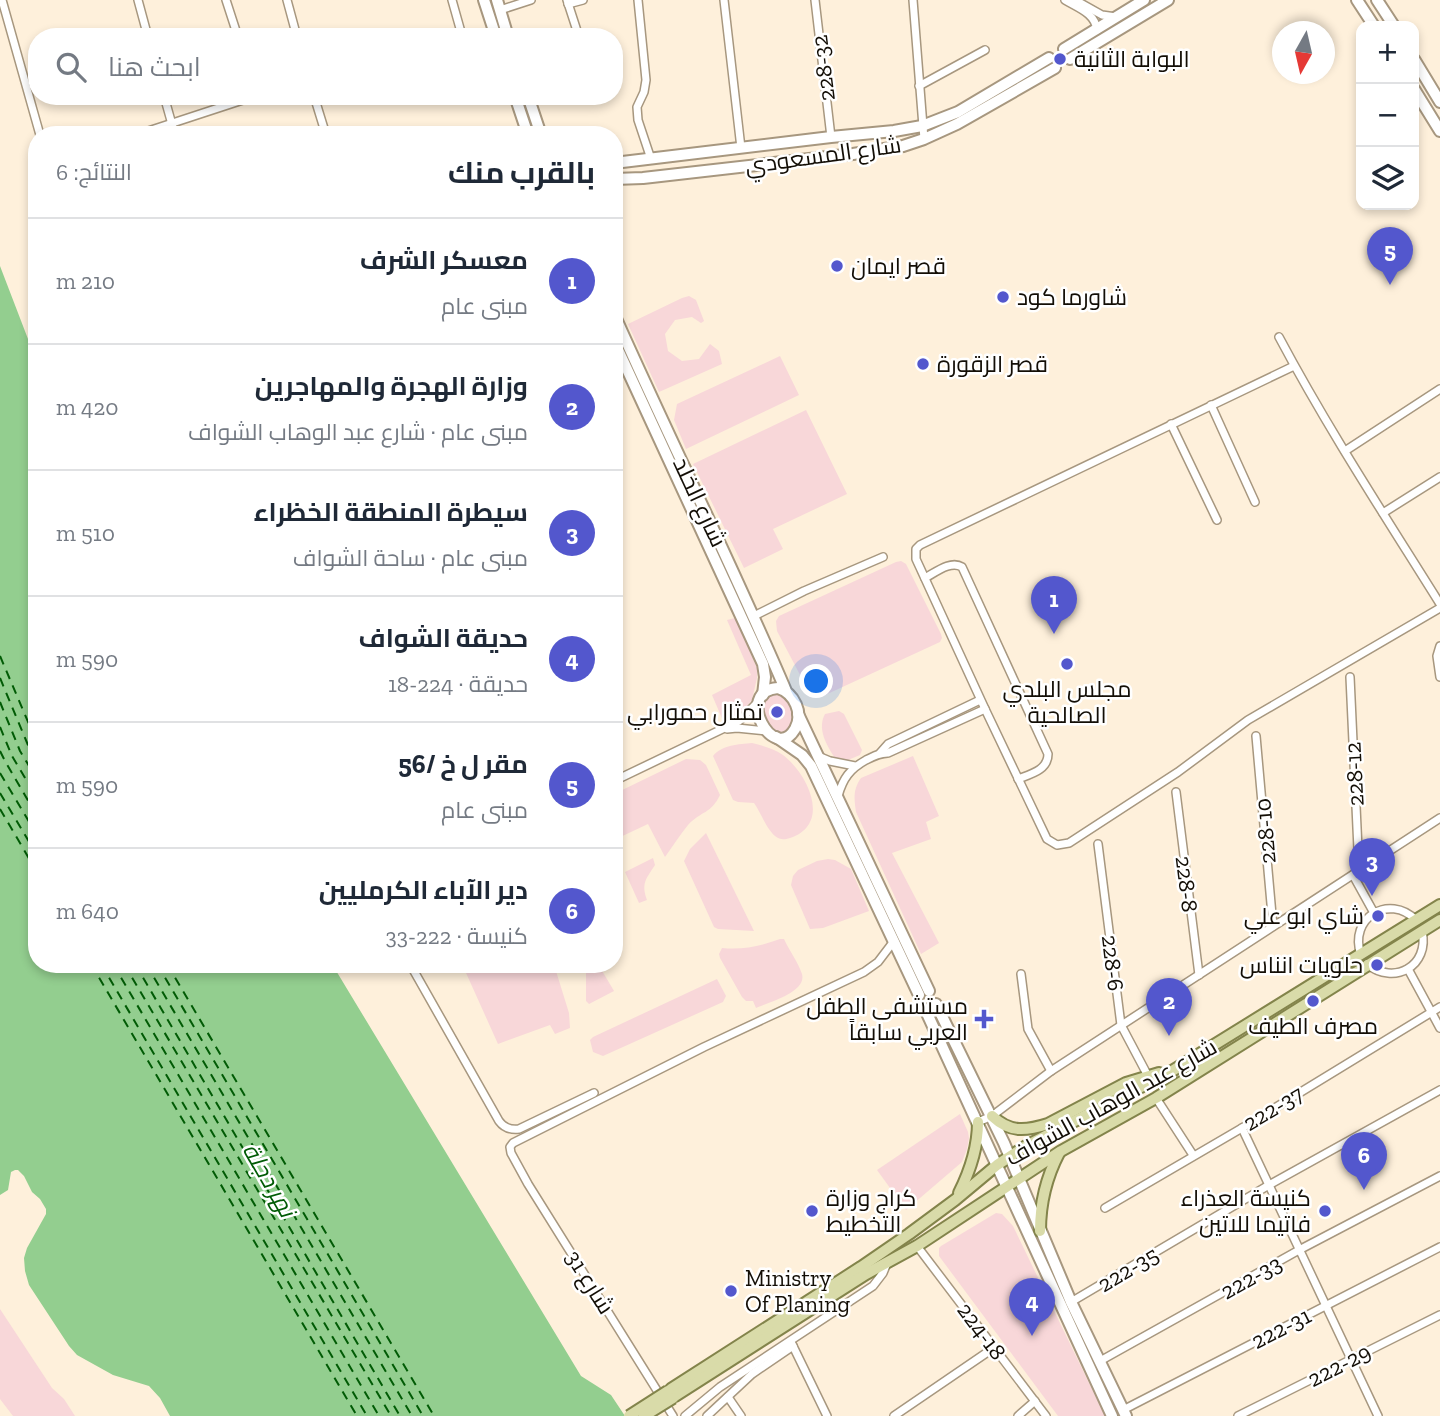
<!DOCTYPE html>
<html lang="ar">
<meta charset="utf-8">
<style>
:root{--surface:#fff;--page:#f6f6f7;--text:#1f2937;--muted:#747a83;--line:#e0e1e3;--accent:#5357cd}
body{margin:0;font-family:"Zilla Slab",Cairo,serif;background:var(--page);color:var(--text);direction:rtl}
.controls{position:absolute;right:21px;top:21px;display:grid;overflow:hidden;border-radius:14px;box-shadow:0 4px 10px #0003}
.controls button{width:63px;height:63px;display:grid;place-items:center;padding:0;border:0;border-bottom:2px solid var(--line);background:var(--surface);color:var(--text);font:35px sans-serif}
.compass{position:absolute;left:1272px;top:21px;width:63px;height:63px;border-radius:50%;background:var(--surface);box-shadow:0 4px 10px #0003;rotate:188deg}
.you{position:absolute;left:817px;top:682px;width:24px;height:24px;margin:-18px;border:5px solid #fff;border-radius:50%;background:#1a73e8;box-shadow:0 0 0 10px #1a73e833}
.badge{display:grid;place-items:center;width:46px;height:46px;border-radius:50%;background:var(--accent);color:#fff;font-size:23px;font-weight:700}
.pin{position:absolute;translate:-50% -58px;filter:drop-shadow(0 2px 4px #0008)}
.pin::after{content:'';position:absolute;top:37px;width:24px;height:21px;background:inherit;clip-path:polygon(0 0,100% 0,50% 100%)}
.list{margin:0;padding:0;list-style:none}
h2{display:flex;justify-content:space-between;align-items:center;height:91px;margin:0;padding:0 28px;font-size:30px}
h2 small{font-size:23px;font-weight:400;color:var(--muted)}
.list li{display:grid;grid-template-columns:46px 1fr auto;gap:21px;align-items:center;box-sizing:border-box;height:126px;padding:0 28px;border-top:2px solid var(--line)}
.list b{display:block;font-size:26px;white-space:nowrap}
.list p{margin:0;font-size:23px;white-space:nowrap;color:var(--muted)}
.list em{font-size:23px;font-style:normal;color:var(--muted)}
.icon{flex:none;width:38px;height:38px;fill:none;stroke:currentColor;stroke-width:2;stroke-linecap:round;stroke-linejoin:round}
.map{position:relative;flex:none;width:1440px;height:1416px;overflow:hidden;direction:ltr}
.search{position:absolute;background:var(--surface);box-shadow:0 4px 10px #0003;left:28px;top:28px;width:595px;height:77px;display:flex;align-items:center;gap:18px;box-sizing:border-box;padding:0 24px;border-radius:28px;color:var(--muted);font-size:26px}
.panel{position:absolute;background:var(--surface);box-shadow:0 4px 10px #0003;left:28px;top:126px;width:595px;height:847px;border-radius:28px;direction:rtl}
.map>svg:first-child{display:block}
.green{fill:#f8d7d9}
.water{fill:#93ce8f}
.lines{fill:none;stroke-linecap:round;stroke-linejoin:round}
.ferry{stroke:#015b05;stroke-width:2;stroke-dasharray:9 7;stroke-linecap:butt}
.minor-casing{stroke:#a7977f;stroke-width:10}
.secondary-casing{stroke:#a7977f;stroke-width:14}
.primary-casing{stroke:#83844b;stroke-width:14}
.minor{stroke:#fff;stroke-width:7}
.secondary{stroke:#fff;stroke-width:10}
.primary{stroke:#d9dba9;stroke-width:10}
.primary-bridge-casing{stroke:#83844b;stroke-width:14;stroke-linecap:butt}
.primary-bridge{stroke:#d9dba9;stroke-width:10}
.poi-dot{fill:#5357cd;stroke:#fff;stroke-width:2.5}
.labels{text-anchor:middle;stroke-width:5;stroke-linejoin:round;paint-order:stroke}
.poi-label{font-size:23px;fill:#130e06;stroke:#fff;text-anchor:start}
.street-label{font-size:23px;fill:#130e06;stroke:#fff}
.water-label{font-size:24px;font-style:italic;fill:#015b05;stroke:#fff}
</style>
<div class="map">
<svg width="1440" height="1416" viewBox="0 0 1440 1416">
<rect width="100%" height="100%" fill="#fef0db"/>
<g class="green">
<polygon points="689,296 696,300 704,321 701,323 692,317 675,320 665,334 668,351 682,361 699,359 710,344 719,351 722,364 659,392 628,324 682,298"/>
<polygon points="780,356 799,395 686,449 674,420 677,404"/>
<polygon points="806,410 847,494 773,529 783,549 744,568 693,464"/>
<polygon points="901,561 906,564 941,634 942,638 940,642 823,696 818,696 809,692 777,631 776,621 779,616 896,562"/>
<polygon points="735,618 757,668 757,678 752,700 742,712 724,723 712,695 751,675 727,620"/>
<path d="M780,693C783,695 787,696 789,699C805,722 777,750 765,720C760,709 762,705 768,694Z"/>
<path d="M839,711L844,714L862,750L860,755L848,760L835,758C826,745 817,728 825,714Z"/>
<path d="M752,743C763,746 774,748 783,755C808,774 832,824 790,838C784,840 780,840 775,836C766,828 761,813 754,803L738,802L733,800L713,756C722,745 739,744 752,743Z"/>
<path d="M913,756L939,816L926,822L931,839L892,853L939,943L921,954L856,812C854,799 853,789 861,778Z"/>
<path d="M686,759L700,760L706,765L720,795C711,814 701,811 688,825C680,835 672,847 665,857L648,824L614,840V794Z"/>
<polygon points="706,833 754,931 718,929 714,927 684,861 690,849"/>
<path d="M653,858L655,865C646,879 641,883 647,900L639,903L625,872Z"/>
<polygon points="828,859 835,860 851,869 869,911 823,928 810,929 791,885 793,876 798,870 817,861"/>
<path d="M780,939H784C789,950 798,962 802,974C807,992 769,1002 756,1008L753,1001H746L742,997L720,958L719,954L722,948C743,950 761,946 780,939Z"/>
<polygon points="462,964 552,964 556,971 569,1013 570,1028 555,1034 550,1025 498,1044"/>
<polygon points="592,964 598,964 614,991 589,1004 586,1001 586,967"/>
<polygon points="717,979 726,996 723,1002 603,1056 593,1052 590,1040 593,1037"/>
<polygon points="960,1114 968,1132 969,1138 967,1149 962,1162 906,1210 877,1170"/>
<polygon points="996,1213 1002,1214 1013,1226 1105,1416 1058,1416 939,1256 939,1248 941,1246"/>
<polygon points="0,1309 52,1388 64,1399 75,1416 13,1416 0,1399"/>
</g>
<polygon class="water" points="0,266 28,339 37,357 37,964 332,964 581,1376 611,1395 625,1416 170,1416 160,1398 149,1386 113,1375 77,1355 69,1346 29,1285 25,1271 24,1258 27,1248 46,1214 46,1209 40,1199 32,1192 24,1176 18,1170 15,1170 11,1172 8,1190 0,1195"/>
<g class="lines">
<g class="ferry">
<polyline points="0,656 37,743"/>
<polyline points="0,678 28,745 37,760"/>
<polyline points="0,702 20,751 37,779"/>
<polyline points="0,727 12,756 37,798"/>
<polyline points="0,751 5,761 37,816"/>
<polyline points="0,773 37,835"/>
<polyline points="0,793 37,855"/>
<polyline points="0,809 37,872"/>
<polyline points="91,964 357,1416"/>
<polyline points="101,964 367,1416"/>
<polyline points="113,964 379,1416"/>
<polyline points="124,964 391,1416"/>
<polyline points="135,964 400,1416"/>
<polyline points="146,964 412,1416"/>
<polyline points="157,964 423,1416"/>
<polyline points="167,964 434,1416"/>
</g>
<defs>
<g id="minor">
<polyline points="2,0 40,135"/>
<polyline points="138,0 148,37"/>
<polyline points="226,0 238,37"/>
<polyline points="287,0 297,37"/>
<polyline points="567,0 579,37"/>
<polyline points="638,0 646,80 644,92 637,107 638,120 651,159"/>
<polyline points="724,0 741,148"/>
<polyline points="815,0 831,137"/>
<polyline points="913,0 924,139"/>
<path d="M1065,0C1078,8 1095,13 1097,30"/>
<polyline points="1075,0 1102,15 1116,17"/>
<polyline points="568,4 583,0"/>
<polyline points="500,10 531,0"/>
<polyline points="445,37 461,32 452,0"/>
<polyline points="919,86 985,50"/>
<polyline points="164,96 175,135"/>
<polyline points="314,96 326,135"/>
<polyline points="136,135 255,96"/>
<path d="M1279,337C1328,429 1385,516 1440,604"/>
<polyline points="1294,366 920,545 916,549 916,559 985,709 1047,839 1057,845 1069,843 1178,772 1248,720 1440,608"/>
<polyline points="1211,405 1255,502"/>
<polyline points="1171,424 1217,520"/>
<polyline points="1345,451 1440,389"/>
<polyline points="1383,513 1440,477"/>
<path d="M925,578C936,572 951,560 962,567L1048,754C1048,770 1031,774 1018,779"/>
<polyline points="754,616 804,591 883,557"/>
<polyline points="1440,646 1437,656 1440,677"/>
<polyline points="1350,677 1359,871"/>
<polyline points="727,729 737,728 766,731"/>
<polyline points="1256,736 1273,926"/>
<polyline points="880,753 888,744 980,700"/>
<polyline points="818,756 830,761 855,766"/>
<polyline points="614,781 739,721 759,701"/>
<polyline points="1176,792 1199,975"/>
<path d="M838,796C843,778 850,769 866,760C874,756 880,753 888,753L985,709"/>
<polyline points="1098,844 1121,1025 1148,1076"/>
<polyline points="1353,875 1374,913"/>
<path d="M1361,955C1348,918 1389,893 1416,920"/>
<path d="M410,964L499,1121C504,1128 510,1130 519,1129L594,1093"/>
<path d="M1367,964C1394,986 1430,966 1422,931"/>
<polyline points="1408,969 1440,1028"/>
<polyline points="1021,974 1028,1029 1051,1071"/>
<polyline points="1156,1098 1193,1155"/>
<polyline points="978,1122 992,1116 1051,1071 1440,818"/>
<polyline points="1242,1128 1378,1416"/>
<polyline points="1105,1208 1242,1128 1440,1007"/>
<polyline points="917,1246 1046,1416"/>
<polyline points="1071,1302 1269,1185 1440,1090"/>
<polyline points="792,1344 827,1416"/>
<polyline points="1100,1361 1299,1250 1440,1176"/>
<polyline points="728,1397 741,1416"/>
<polyline points="1123,1410 1440,1247"/>
<polyline points="673,1416 528,1184 511,1153 510,1147 513,1143 704,1047 864,972 878,962 894,941"/>
<polyline points="685,1416 720,1387 873,1286 883,1273 887,1263"/>
<polyline points="707,1416 752,1374 793,1346"/>
<polyline points="894,1416 995,1347"/>
<polyline points="1018,1416 1035,1401"/>
<polyline points="1238,1416 1440,1315"/>
</g>
<g id="secondary">
<polyline points="484,0 496,37"/>
<polyline points="497,0 508,37"/>
<polyline points="1357,0 1374,26"/>
<polyline points="1377,0 1394,26"/>
<polyline points="1064,49 1144,0"/>
<polyline points="1070,59 1168,0"/>
<polyline points="1414,59 1440,102"/>
<polyline points="1414,89 1440,131"/>
<polyline points="515,96 528,135"/>
<polyline points="528,96 541,135"/>
<polyline points="614,163 831,137 894,131 922,126 958,112 1049,58"/>
<polyline points="614,179 643,178 853,154 903,146 924,139 957,124 1055,68"/>
<path d="M614,314C670,440 732,564 786,691"/>
<polyline points="614,341 763,664 765,677 763,695"/>
<path d="M778,688C794,693 804,713 795,729C774,765 733,691 778,688Z"/>
<polyline points="798,714 929,991"/>
<polyline points="776,737 802,755 811,766 919,995"/>
<polyline points="936,1004 1004,1143 1071,1302 1126,1416"/>
<polyline points="925,1009 1112,1416"/>
</g>
<g id="primary">
<path d="M992,1116C1010,1133 1026,1131 1048,1124L1126,1083L1159,1073"/>
<path d="M959,1193C970,1171 978,1148 978,1122"/>
<path d="M1040,1231C1040,1203 1046,1178 1059,1153"/>
<polyline points="671,1389 861,1267 909,1234 955,1200 997,1165 1026,1146 1172,1071 1440,905"/>
<polyline points="675,1396 866,1274 917,1246 1061,1151 1156,1098 1440,920"/>
</g>
</defs>
<use href="#minor" class="minor-casing"/>
<use href="#secondary" class="secondary-casing"/>
<use href="#primary" class="primary-casing"/>
<use href="#minor" class="minor"/>
<use href="#secondary" class="secondary"/>
<use href="#primary" class="primary"/>
<defs>
<g id="primary-bridge">
<polyline points="629,1416 668,1391"/>
<polyline points="644,1416 673,1398"/>
</g>
</defs>
<use href="#primary-bridge" class="primary-bridge-casing"/>
<use href="#primary-bridge" class="primary-bridge"/>
</g>
<g class="poi-dot">
<circle cx="1060" cy="59" r="7"/>
<circle cx="837" cy="266" r="7"/>
<circle cx="1003" cy="297" r="7"/>
<circle cx="923" cy="364" r="7"/>
<circle cx="1067" cy="664" r="7"/>
<circle cx="777" cy="712" r="7"/>
<circle cx="1378" cy="916" r="7"/>
<circle cx="1377" cy="965" r="7"/>
<circle cx="1313" cy="1001" r="7"/>
<path d="M980.5 1008.5h7v7h7v7h-7v7h-7v-7h-7v-7h7z"/>
<circle cx="812" cy="1211" r="7"/>
<circle cx="1325" cy="1211" r="7"/>
<circle cx="731" cy="1291" r="7"/>
</g>
<g class="labels">
<g class="poi-label">
<text x="1074" y="67">البوابة الثانية</text>
<text x="851" y="274">قصر ايمان</text>
<text x="1017" y="305">شاورما كود</text>
<text x="937" y="372">قصر الزقورة</text>
<text x="1067" y="697" text-anchor="middle">مجلس البلدي<tspan x="1067" dy="26">الصالحية</tspan></text>
<text x="763" y="720" text-anchor="end">تمثال حمورابي</text>
<text x="1364" y="924" text-anchor="end">شاي ابو علي</text>
<text x="1363" y="973" text-anchor="end">حلويات انناس</text>
<text x="968" y="1014" text-anchor="end">مستشفى الطفل<tspan x="968" dy="26">العربي سابقاً</tspan></text>
<text x="1313" y="1034" text-anchor="middle">مصرف الطيف</text>
<text x="826" y="1206">كراج وزارة<tspan x="826" dy="26">التخطيط</tspan></text>
<text x="1311" y="1206" text-anchor="end">كنيسة العذراء<tspan x="1311" dy="26">فاتيما للاتين</tspan></text>
<text x="745" y="1286">Ministry<tspan x="745" dy="26">Of Planing</tspan></text>
</g>
<g class="street-label">
<text transform="translate(823 68) rotate(-97)" y="8">228-32</text>
<text transform="translate(823 155) rotate(-8)" y="8">شارع المسعودي</text>
<text transform="translate(700 502) rotate(65)" y="8">شارع الخلد</text>
<text transform="translate(1354 774) rotate(-93)" y="8">228-12</text>
<text transform="translate(1265 831) rotate(-95)" y="8">228-10</text>
<text transform="translate(1187 884) rotate(83)" y="8">228-8</text>
<text transform="translate(1113 963) rotate(83)" y="8">228-6</text>
<text transform="translate(1111 1102) rotate(-29)" y="8">شارع عبد الوهاب الشواف</text>
<text transform="translate(1273 1108) rotate(-31)" y="8">222-37</text>
<text transform="translate(1128 1269) rotate(-31)" y="8">222-35</text>
<text transform="translate(1251 1277) rotate(-29)" y="8">222-33</text>
<text transform="translate(590 1282) rotate(58)" y="8">شارع 31</text>
<text transform="translate(1281 1328) rotate(-27)" y="8">222-31</text>
<text transform="translate(982 1331) rotate(53)" y="8">224-18</text>
<text transform="translate(1339 1365) rotate(-27)" y="8">222-29</text>
</g>
<g class="water-label">
<text transform="translate(269 1180) rotate(60)" y="8">نهر دجلة</text>
</g>
</g>
</svg>
<div class="controls">
<button>+</button>
<button>−</button>
<button><svg class="icon" aria-label="layers" viewBox="0 0 24 24"><path d="M12 4l9 5-9 5-9-5zM3 14l9 5 9-5"/></svg></button>
</div>
<svg class="compass" viewBox="-18 -18 36 36"><path d="M0-13l5 13h-10z" fill="#e53935"/><path d="M0 13l5-13h-10z" fill="#747a83"/></svg>
<div class="you"></div>
<div class="pin badge" style="left:1054px;top:634px">1</div>
<div class="pin badge" style="left:1169px;top:1036px">2</div>
<div class="pin badge" style="left:1372px;top:896px">3</div>
<div class="pin badge" style="left:1032px;top:1336px">4</div>
<div class="pin badge" style="left:1390px;top:285px">5</div>
<div class="pin badge" style="left:1364px;top:1190px">6</div>
<div class="search"><svg class="icon" aria-label="search" viewBox="0 0 24 24"><circle cx="10" cy="10" r="6"/><path d="M15 15l6 6"/></svg>ابحث هنا</div>
<section class="panel">
<h2>بالقرب منك<small>النتائج: 6</small></h2>
<ul class="list">
<li><span class="badge">1</span><div><b>معسكر الشرف</b><p>مبنى عام</p></div><em>210 m</em></li>
<li><span class="badge">2</span><div><b>وزارة الهجرة والمهاجرين</b><p>مبنى عام · شارع عبد الوهاب الشواف</p></div><em>420 m</em></li>
<li><span class="badge">3</span><div><b>سيطرة المنطقة الخظراء</b><p>مبنى عام · ساحة الشواف</p></div><em>510 m</em></li>
<li><span class="badge">4</span><div><b>حديقة الشواف</b><p>حديقة · 224-18</p></div><em>590 m</em></li>
<li><span class="badge">5</span><div><b>مقر ل خ /56</b><p>مبنى عام</p></div><em>590 m</em></li>
<li><span class="badge">6</span><div><b>دير الآباء الكرمليين</b><p>كنيسة · 222-33</p></div><em>640 m</em></li>
</ul>
</section>
</div>
